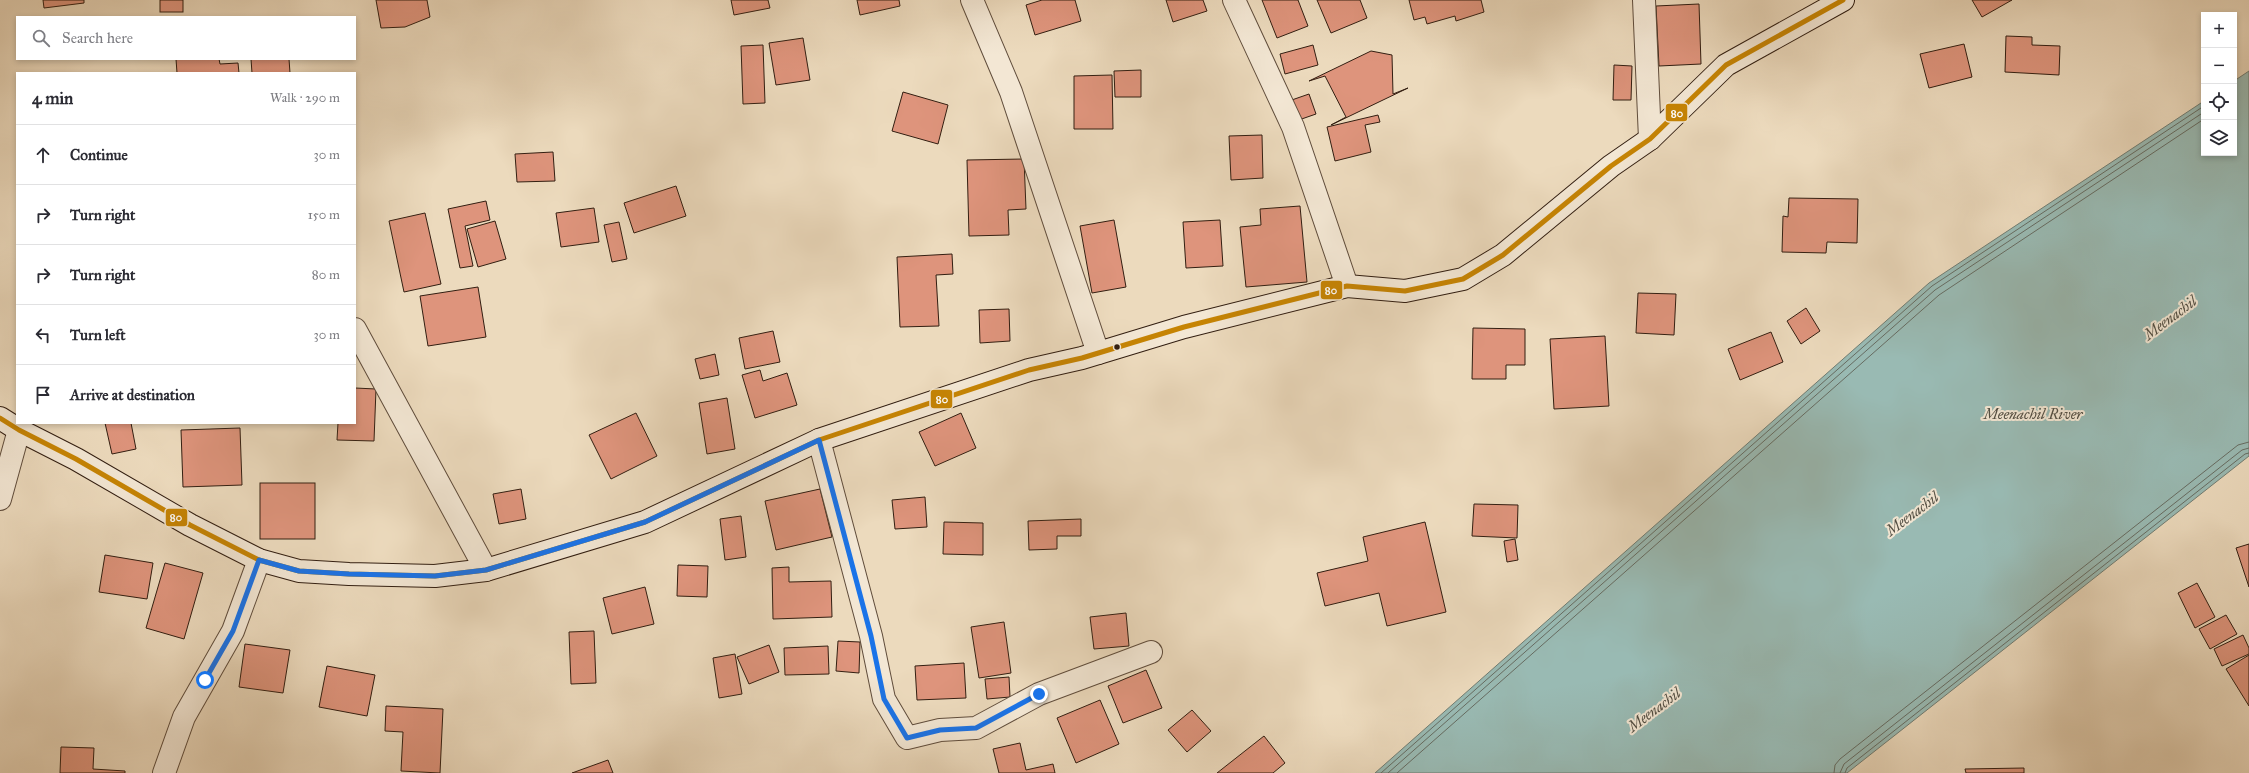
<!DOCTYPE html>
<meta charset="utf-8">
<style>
:root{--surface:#fff;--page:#f7f7f7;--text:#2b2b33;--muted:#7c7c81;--line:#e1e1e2}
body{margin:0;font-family:"IM FELL Great Primer",serif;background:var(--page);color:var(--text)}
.controls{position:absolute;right:12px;top:12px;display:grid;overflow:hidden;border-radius:0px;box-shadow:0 2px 6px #0003}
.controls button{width:36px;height:36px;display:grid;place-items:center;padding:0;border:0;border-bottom:1px solid var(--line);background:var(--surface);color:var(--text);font:20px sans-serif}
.stop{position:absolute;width:12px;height:12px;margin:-9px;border:3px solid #1a73e8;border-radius:50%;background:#fff}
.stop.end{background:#1a73e8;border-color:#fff;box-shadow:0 1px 4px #0008}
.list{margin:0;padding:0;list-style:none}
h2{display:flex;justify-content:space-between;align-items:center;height:52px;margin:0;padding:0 16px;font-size:17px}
h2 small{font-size:13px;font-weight:400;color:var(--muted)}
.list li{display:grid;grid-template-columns:26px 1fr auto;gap:12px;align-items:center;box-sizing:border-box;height:60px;padding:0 16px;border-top:1px solid var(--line)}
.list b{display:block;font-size:15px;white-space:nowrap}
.list em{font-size:13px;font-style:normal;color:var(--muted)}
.icon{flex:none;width:22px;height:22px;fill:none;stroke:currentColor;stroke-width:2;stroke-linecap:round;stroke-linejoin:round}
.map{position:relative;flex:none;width:2249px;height:773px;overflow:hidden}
.search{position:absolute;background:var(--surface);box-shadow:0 2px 6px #0003;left:16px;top:16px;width:340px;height:44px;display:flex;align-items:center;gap:10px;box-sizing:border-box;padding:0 14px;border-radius:0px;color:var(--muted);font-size:15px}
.panel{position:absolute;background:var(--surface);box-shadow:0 2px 6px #0003;left:16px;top:72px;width:340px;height:352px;border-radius:0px}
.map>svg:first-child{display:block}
.water{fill:#99bab3;stroke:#707c72}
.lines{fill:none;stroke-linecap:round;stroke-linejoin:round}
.shore{stroke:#666c62;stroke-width:1}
.building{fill:#de947c;stroke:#321e11}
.minor-casing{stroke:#604d3c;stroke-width:24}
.secondary-casing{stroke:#321e11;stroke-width:24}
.minor{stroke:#f3e7d4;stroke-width:22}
.secondary{stroke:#f3e7d4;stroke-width:22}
.bus-1-casing{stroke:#f3e7d4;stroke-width:8}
.bus-1{stroke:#c68404;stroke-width:5}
.route{stroke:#1a73e8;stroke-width:5}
.bus-dot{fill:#321e11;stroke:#f3e7d4;stroke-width:1.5}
.labels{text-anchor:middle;stroke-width:4;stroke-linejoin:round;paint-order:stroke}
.water-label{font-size:15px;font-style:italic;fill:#514d42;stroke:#f3e7d4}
.line-badge{stroke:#f3e7d4;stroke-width:1.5}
.badge-label{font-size:11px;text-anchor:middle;font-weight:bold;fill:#fff}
</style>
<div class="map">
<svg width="2249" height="773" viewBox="0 0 2249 773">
<rect width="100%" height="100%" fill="#ecdabd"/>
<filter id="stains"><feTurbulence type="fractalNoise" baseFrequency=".005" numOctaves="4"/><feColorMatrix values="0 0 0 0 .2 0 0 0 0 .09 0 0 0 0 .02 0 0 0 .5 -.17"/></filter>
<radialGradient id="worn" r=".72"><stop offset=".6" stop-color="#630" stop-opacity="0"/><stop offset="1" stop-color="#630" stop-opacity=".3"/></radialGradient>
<polygon class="water" points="2249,71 2249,456 1847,773 1375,773 1929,283 2204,101 2204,153 2234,153 2234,81"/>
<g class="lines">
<g class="shore">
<polyline points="1381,773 1932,286 2204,106"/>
<polyline points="1388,773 1935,290 2204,112"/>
<polyline points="1397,773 1939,295 2204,119"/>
<polyline points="1834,773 1835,765 1840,759 2238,445 2249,442"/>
<polyline points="1840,773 1844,764 2242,450 2249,448"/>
<polyline points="1845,773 1847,768 2245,454 2249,453"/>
</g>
</g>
<g class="building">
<polygon points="43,0 84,0 84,3 44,8"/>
<rect x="160" y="0" width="23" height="12"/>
<polygon points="376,0 427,0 430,17 405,27 381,28"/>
<polygon points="731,0 768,0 770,8 734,15"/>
<polygon points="857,0 899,0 900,6 860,15"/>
<polygon points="1042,0 1075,0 1081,21 1035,35 1026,5"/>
<polygon points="1166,0 1203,0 1207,11 1173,22"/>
<polygon points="1262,0 1298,0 1308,26 1277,38"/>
<polygon points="1317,0 1360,0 1367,18 1331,33"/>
<polygon points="1409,0 1481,0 1484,12 1456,21 1455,16 1427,24 1425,17 1414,20"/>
<polygon points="1972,0 2012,0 1982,17"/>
<polygon points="1699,4 1701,64 1659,66 1656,6"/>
<polygon points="2006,36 2032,37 2032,45 2060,46 2059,75 2005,72"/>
<polygon points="803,38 810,80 776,85 769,43"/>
<polygon points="1964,44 1972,77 1929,88 1920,54"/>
<polygon points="763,45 765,103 743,104 741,46"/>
<polygon points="1313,45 1318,65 1285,74 1280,54"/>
<polygon points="1371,51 1392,55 1393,94 1408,88 1331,125 1346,117 1325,76 1309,81"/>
<polygon points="176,59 219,59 220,64 238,63 239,73 177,73"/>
<polygon points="251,59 289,59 290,73 252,73"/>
<polygon points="1614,65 1632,66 1631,100 1613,100"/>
<polygon points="1141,70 1141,97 1115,97 1114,71"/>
<polygon points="1112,75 1113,129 1074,129 1074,76"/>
<polygon points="903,92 948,105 938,144 892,131"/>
<polygon points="1309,94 1316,114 1293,122 1286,102"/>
<polygon points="1378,115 1380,122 1365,125 1371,152 1335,161 1327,127"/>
<polygon points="1262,135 1263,178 1231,180 1229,136"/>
<polygon points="553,152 555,181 517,182 515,154"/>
<polygon points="1024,159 1026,209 1008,210 1009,235 969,236 967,160"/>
<polygon points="676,186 686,216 634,233 624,203"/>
<polygon points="1789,198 1858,199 1857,243 1827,242 1826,253 1782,252 1783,216 1788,217"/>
<polygon points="486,201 490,220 465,226 473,266 460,268 448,209"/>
<polygon points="1300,206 1307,282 1246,287 1240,227 1261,225 1260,209"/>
<polygon points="594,208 599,242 561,247 556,213"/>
<polygon points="425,213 441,284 404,292 389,221"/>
<polygon points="1114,220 1126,287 1092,293 1080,226"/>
<polygon points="1220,220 1223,266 1186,268 1183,222"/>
<polygon points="495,221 506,259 478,267 467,229"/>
<polygon points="619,222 627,259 612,262 604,225"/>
<polygon points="952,254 953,274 936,275 939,326 900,327 897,257"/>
<polygon points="478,287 486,337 428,346 420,296"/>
<polygon points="1638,293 1676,294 1674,335 1636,333"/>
<polygon points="1806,308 1820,331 1801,344 1787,321"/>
<polygon points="1009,309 1010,341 980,343 979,310"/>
<polygon points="1473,328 1525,329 1525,365 1506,365 1506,379 1472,379"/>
<polygon points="773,331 780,362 745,369 739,338"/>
<polygon points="1771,332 1783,362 1740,380 1728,349"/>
<polygon points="1605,336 1609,406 1554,409 1550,339"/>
<polygon points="715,354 719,375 700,379 695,359"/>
<polygon points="760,370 763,381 787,373 797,405 755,418 742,375"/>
<polygon points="355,388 376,389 374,441 337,440 338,423 355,423"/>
<polygon points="727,398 735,449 707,454 699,403"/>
<polygon points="636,413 657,456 611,479 589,435"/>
<polygon points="961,413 976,448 935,466 919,432"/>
<polygon points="105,423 131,423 136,449 112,454"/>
<polygon points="240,428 242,485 183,487 181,430"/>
<rect x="260" y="483" width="55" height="56"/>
<polygon points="521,489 526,519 499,524 493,494"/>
<polygon points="820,489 832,537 776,550 765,501"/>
<polygon points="925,497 927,527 895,529 892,500"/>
<polygon points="1474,504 1518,505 1517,538 1472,536"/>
<polygon points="741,516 746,557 725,560 720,519"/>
<polygon points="1081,519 1081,536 1057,536 1057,549 1029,550 1028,521"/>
<polygon points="944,522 983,523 983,555 943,554"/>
<polygon points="1425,522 1446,612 1387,626 1379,593 1325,606 1317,573 1368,561 1363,537"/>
<polygon points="1515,539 1518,560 1507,562 1504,541"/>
<polygon points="2249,544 2249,587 2236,548"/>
<polygon points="105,555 153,563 147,599 99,592"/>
<polygon points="165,563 203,573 184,639 146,628"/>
<polygon points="678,565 708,566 707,597 677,596"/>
<polygon points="789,567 789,582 831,581 832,617 773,619 772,568"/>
<polygon points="2197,583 2215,617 2195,628 2178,593"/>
<polygon points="645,587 654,624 612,634 603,598"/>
<polygon points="1126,613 1129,646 1094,649 1090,617"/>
<polygon points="2226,615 2237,634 2210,649 2199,629"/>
<polygon points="1004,622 1011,673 979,678 971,627"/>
<polygon points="594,631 596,683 571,684 569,632"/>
<polygon points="2243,635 2249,648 2249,654 2222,666 2214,649"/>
<polygon points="838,641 860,642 859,673 836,671"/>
<polygon points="245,644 290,650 283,693 239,687"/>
<polygon points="769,645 779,672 749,684 737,657"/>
<polygon points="828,646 829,674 785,675 784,648"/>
<polygon points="735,654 742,694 719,698 713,658"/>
<polygon points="2249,655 2249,706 2226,669"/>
<polygon points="964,663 966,698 917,700 915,666"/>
<polygon points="327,666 375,675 367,716 319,707"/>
<polygon points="1146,670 1162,708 1123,723 1108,686"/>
<polygon points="1009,677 1010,697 987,699 985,679"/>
<polygon points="1100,700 1119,744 1076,763 1057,718"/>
<polygon points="386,706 443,709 440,773 401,771 403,732 385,731"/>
<polygon points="1192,710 1211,731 1187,752 1168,730"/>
<polygon points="1264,736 1285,763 1273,773 1217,773"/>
<polygon points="1020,743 1026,770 1053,764 1055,773 999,773 993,749"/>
<polygon points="61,747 94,748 93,769 125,771 125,773 60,773"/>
<polygon points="608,760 613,773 572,773"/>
<polygon points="2024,768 2024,773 1966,773 1965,769"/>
</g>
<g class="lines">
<defs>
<g id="minor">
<polyline points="972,0 1011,92 1098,353"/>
<polyline points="1234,0 1293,127 1347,286"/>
<polyline points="1644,0 1650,139"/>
<polyline points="355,329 486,570"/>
<polyline points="819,440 871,636 884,699 907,738 940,730 976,728 1039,694 1151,652"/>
<polyline points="0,499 19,430"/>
<polyline points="164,773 184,717 233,631 259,560"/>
</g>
<polyline id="secondary" points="0,418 19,430 76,459 190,525 259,560 299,571 349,574 435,576 486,570 645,522 819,440 1029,370 1082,358 1184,327 1347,286 1405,291 1463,279 1503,255 1611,166 1650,139 1726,65 1843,0"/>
</defs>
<use href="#minor" class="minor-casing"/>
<use href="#secondary" class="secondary-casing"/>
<use href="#minor" class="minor"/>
<use href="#secondary" class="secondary"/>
<defs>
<polyline id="bus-1" points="0,418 19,430 76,459 190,525 259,560 299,571 349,574 435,576 486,570 645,522 819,440 1029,370 1082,358 1184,327 1347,286 1405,291 1463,279 1503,255 1611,166 1650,139 1726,65 1843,0"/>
</defs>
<use href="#bus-1" class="bus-1-casing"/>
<use href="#bus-1" class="bus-1"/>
</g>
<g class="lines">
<polyline class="route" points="205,680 233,631 259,560 299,571 349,574 435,576 486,570 645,522 819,440 871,636 884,699 907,738 940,730 976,728 1039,694"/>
</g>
<circle class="bus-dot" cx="1117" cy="347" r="3.5"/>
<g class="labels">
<g class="water-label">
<text transform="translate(2170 318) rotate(-37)" y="5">Meenachil</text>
<text x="2033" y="419">Meenachil River</text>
<text transform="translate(1912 514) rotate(-37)" y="5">Meenachil</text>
<text transform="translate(1654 710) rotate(-37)" y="5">Meenachil</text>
</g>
</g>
<g class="line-badge">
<rect x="1665" y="103" width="23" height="19" rx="4" fill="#c68404"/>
<rect x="1320" y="280" width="23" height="20" rx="4" fill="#c68404"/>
<rect x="930" y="389" width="23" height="20" rx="4" fill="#c68404"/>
<rect x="165" y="508" width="23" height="19" rx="4" fill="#c68404"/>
</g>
<g class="badge-label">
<text x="1677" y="117">80</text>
<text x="1331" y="294">80</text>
<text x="942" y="403">80</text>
<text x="176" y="521">80</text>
</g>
<rect width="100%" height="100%" filter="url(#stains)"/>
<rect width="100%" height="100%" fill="url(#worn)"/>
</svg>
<div class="controls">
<button>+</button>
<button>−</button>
<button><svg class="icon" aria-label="locate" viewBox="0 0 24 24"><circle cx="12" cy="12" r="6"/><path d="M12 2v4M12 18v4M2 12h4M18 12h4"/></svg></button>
<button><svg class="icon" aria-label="layers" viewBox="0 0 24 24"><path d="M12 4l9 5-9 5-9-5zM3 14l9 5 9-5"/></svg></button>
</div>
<div class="stop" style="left:205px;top:680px"></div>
<div class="stop end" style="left:1039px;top:694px"></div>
<div class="search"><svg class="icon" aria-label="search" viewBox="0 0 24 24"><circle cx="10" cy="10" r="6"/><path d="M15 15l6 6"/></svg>Search here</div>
<section class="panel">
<h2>4 min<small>Walk · 290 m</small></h2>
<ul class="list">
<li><svg class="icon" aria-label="ahead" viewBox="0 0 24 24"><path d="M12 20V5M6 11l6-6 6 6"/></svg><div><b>Continue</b></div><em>30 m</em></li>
<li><svg class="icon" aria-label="right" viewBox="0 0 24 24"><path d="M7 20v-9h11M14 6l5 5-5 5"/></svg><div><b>Turn right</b></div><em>150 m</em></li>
<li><svg class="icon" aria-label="right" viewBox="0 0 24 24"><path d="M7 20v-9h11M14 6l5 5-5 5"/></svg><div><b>Turn right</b></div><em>80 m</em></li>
<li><svg class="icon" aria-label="left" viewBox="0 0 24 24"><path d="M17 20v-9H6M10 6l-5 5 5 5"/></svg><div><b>Turn left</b></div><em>30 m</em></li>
<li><svg class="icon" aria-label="arrive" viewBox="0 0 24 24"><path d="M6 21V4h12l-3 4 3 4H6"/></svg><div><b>Arrive at destination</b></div></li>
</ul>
</section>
</div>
